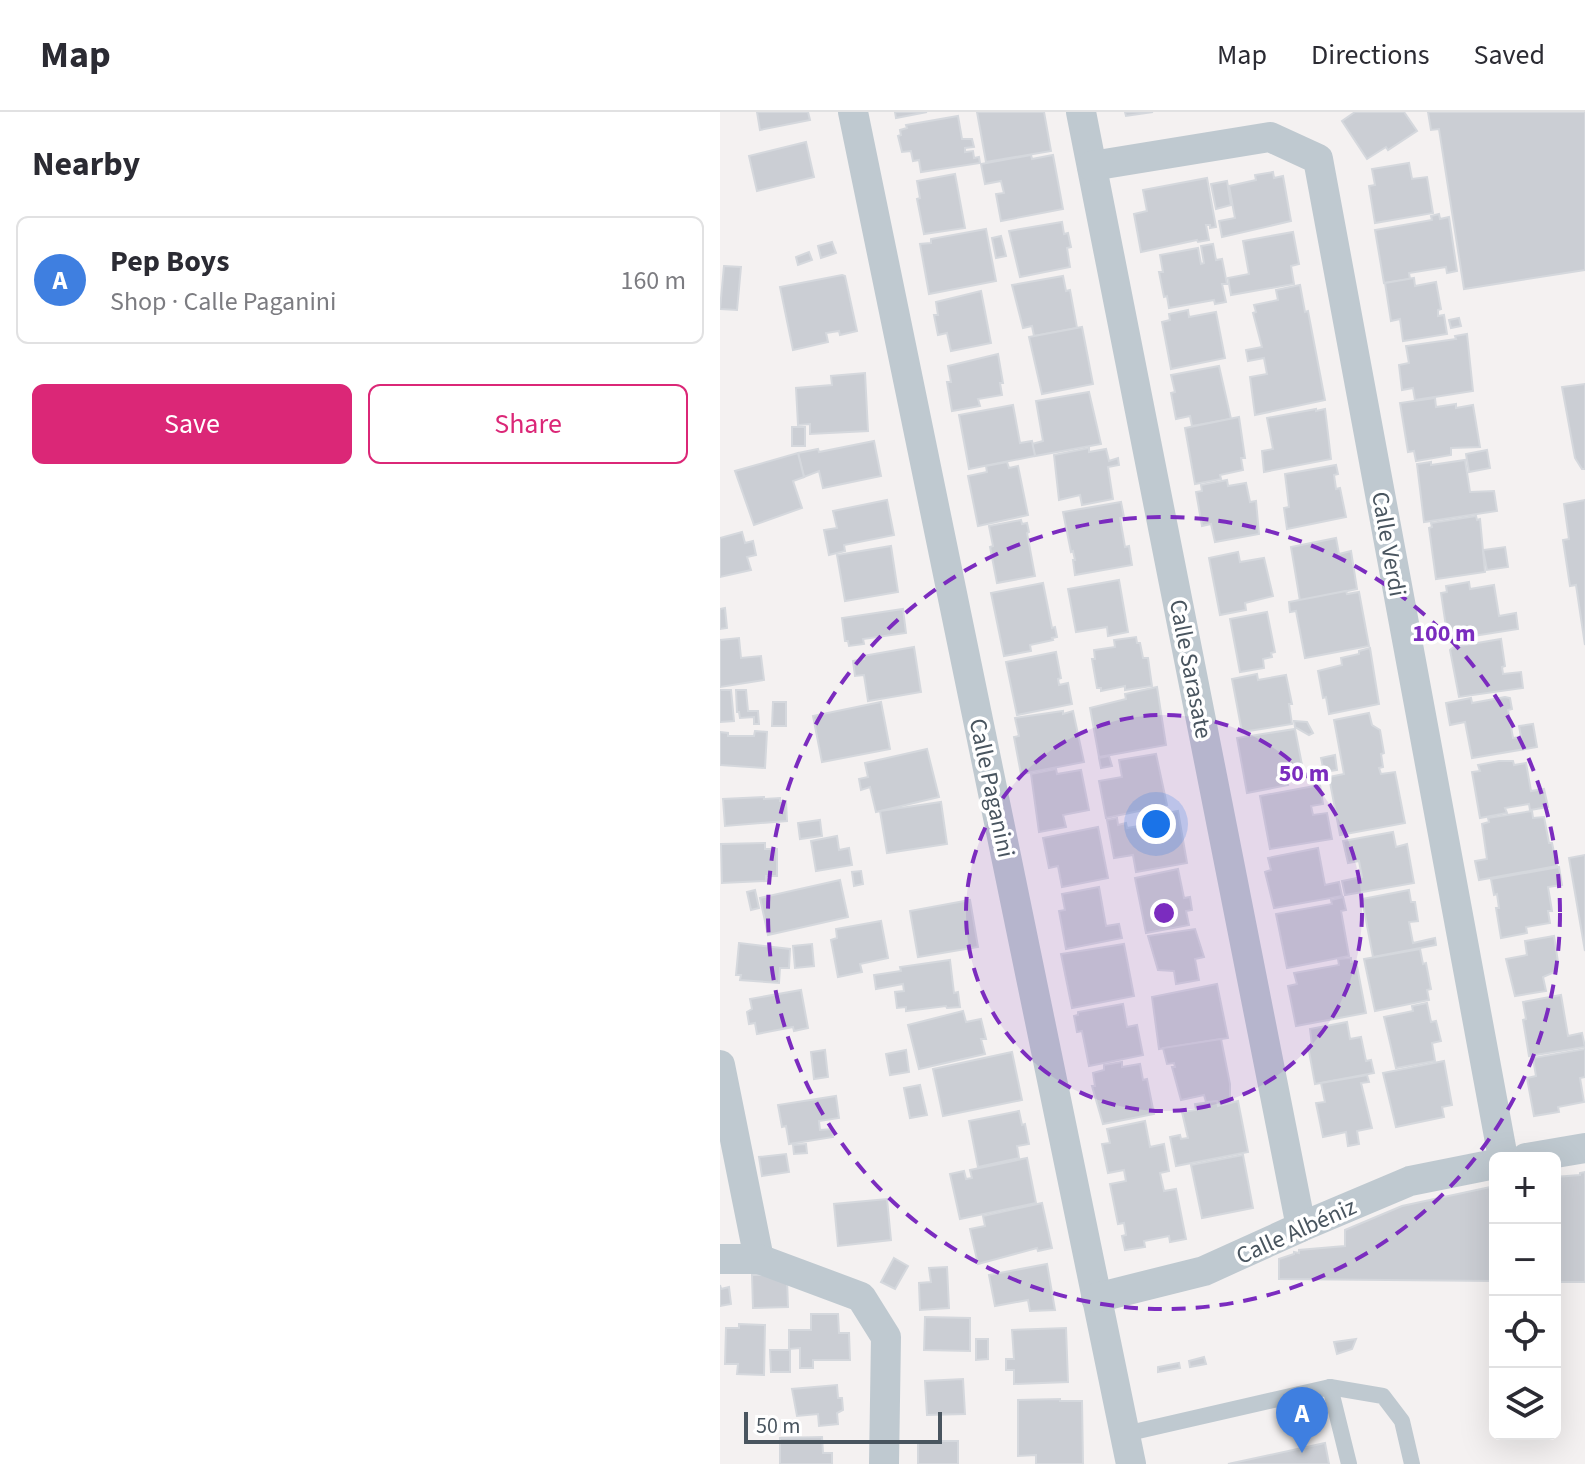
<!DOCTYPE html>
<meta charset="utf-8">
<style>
:root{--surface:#fff;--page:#f7f7f7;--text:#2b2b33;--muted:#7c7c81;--line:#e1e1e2;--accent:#db2777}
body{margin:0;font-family:"Source Sans 3",sans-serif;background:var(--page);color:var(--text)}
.controls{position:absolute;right:24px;bottom:24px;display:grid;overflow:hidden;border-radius:12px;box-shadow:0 8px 32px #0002}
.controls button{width:72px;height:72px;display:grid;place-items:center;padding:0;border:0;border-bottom:2px solid var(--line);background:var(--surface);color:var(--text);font:40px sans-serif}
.scale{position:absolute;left:24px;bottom:20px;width:198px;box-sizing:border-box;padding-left:8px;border:4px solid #49555f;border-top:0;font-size:22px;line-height:28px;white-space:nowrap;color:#49555f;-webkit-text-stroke:6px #fff;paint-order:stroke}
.you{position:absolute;left:436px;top:712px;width:28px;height:28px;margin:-20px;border:6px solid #fff;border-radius:50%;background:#1a73e8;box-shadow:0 0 0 12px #1a73e833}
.badge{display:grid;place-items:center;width:52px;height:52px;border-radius:50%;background:var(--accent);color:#fff;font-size:26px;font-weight:700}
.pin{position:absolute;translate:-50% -66px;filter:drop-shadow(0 2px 4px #0008)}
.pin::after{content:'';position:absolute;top:42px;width:28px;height:24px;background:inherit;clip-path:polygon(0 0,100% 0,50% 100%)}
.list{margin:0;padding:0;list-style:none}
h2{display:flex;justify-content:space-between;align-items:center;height:104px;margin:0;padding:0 32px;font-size:34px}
h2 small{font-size:26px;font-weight:400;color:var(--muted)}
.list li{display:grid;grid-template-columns:52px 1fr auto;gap:24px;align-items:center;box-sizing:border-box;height:128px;margin:0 16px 16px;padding:0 16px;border:2px solid var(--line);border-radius:12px}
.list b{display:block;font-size:30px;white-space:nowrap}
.list p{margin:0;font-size:26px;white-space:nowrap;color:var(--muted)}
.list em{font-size:26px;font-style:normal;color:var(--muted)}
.actions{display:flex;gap:16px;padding:24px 32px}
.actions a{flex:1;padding:18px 0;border:2px solid var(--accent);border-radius:12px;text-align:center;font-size:28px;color:var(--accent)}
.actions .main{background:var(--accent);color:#fff}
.icon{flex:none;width:44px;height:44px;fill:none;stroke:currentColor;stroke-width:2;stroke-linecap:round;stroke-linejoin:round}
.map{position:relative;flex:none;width:865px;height:1352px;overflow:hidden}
header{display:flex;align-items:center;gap:48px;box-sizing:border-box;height:112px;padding:0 40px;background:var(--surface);border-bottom:2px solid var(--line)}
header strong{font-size:38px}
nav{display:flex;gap:44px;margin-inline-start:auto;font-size:28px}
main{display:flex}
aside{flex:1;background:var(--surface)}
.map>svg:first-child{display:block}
.building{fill:#cbced4;stroke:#d5d8dd;stroke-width:2}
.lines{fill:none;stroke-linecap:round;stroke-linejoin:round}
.service{stroke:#bfc9d0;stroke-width:16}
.minor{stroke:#bfc9d0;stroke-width:30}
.ring{fill:none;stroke:#7b2cbf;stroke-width:4;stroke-dasharray:14 10}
.labels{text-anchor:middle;stroke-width:7;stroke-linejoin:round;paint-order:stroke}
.street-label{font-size:24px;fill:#49555f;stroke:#fff}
.centre{fill:#7b2cbf;stroke:#fff;stroke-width:4}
.ring-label{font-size:24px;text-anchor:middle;font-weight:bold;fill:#7b2cbf;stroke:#fff;stroke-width:7;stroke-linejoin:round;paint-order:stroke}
</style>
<header>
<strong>Map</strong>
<nav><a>Map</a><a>Directions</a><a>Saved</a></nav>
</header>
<main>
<aside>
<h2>Nearby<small></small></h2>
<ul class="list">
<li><span class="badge" style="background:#3f7fe0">A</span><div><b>Pep Boys</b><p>Shop · Calle Paganini</p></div><em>160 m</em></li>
</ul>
<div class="actions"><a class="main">Save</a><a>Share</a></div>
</aside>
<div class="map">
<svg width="865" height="1352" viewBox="0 0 865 1352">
<rect width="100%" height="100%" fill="#f4f1f1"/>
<g class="building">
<polygon points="37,0 88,0 90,8 40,18"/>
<polygon points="175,0 207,0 176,6"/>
<polygon points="257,0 324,0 331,39 266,50"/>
<polygon points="405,0 433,0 406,4"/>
<polygon points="635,0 684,0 697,19 668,38 666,35 647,47 622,9"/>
<polygon points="708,0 865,0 865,158 744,177 719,17 711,18"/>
<polygon points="238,4 242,27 252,27 254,35 245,36 245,40 253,39 254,46 259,45 260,51 201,60 199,48 193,49 191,39 182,40 178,24 181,23 180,18 187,16 186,13"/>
<polygon points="86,30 94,65 37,79 29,44"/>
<polygon points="311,43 312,47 333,43 343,97 281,109 276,82 284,81 281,69 265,72 261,52"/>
<polygon points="689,51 692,67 707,65 713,101 655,111 649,74 655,73 652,57"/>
<polygon points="553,60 554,66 563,64 571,109 502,125 499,109 515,106 509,74 536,68 535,63"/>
<polygon points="235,62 245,116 204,122 197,87 200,86 197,69"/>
<polygon points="487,66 496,115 490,116 490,113 486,113 489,128 478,130 477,128 421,140 414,102 427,99 423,78"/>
<polygon points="507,69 511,93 496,97 491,72"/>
<polygon points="719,102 720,107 729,105 737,159 727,161 726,155 689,161 690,167 664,171 655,118 712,108 711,104"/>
<polygon points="342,110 344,122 348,121 351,135 347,136 350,155 300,165 289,119"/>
<polygon points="266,117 276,169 209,182 200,132 211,131 211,127"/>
<polygon points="573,120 579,152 571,154 574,172 511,183 508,166 529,162 523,129"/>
<polygon points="281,124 286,144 276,146 272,126"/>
<polygon points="112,130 116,141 101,146 98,134"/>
<polygon points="493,132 496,148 502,147 507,172 502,172 506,190 495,192 494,188 449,196 447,184 444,185 439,160 443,160 440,143 478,136 481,152 484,151 481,134"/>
<polygon points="89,140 92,148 78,153 76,145"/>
<polygon points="4,154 21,155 17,198 0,197"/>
<polygon points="122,163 125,164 137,219 120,223 119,219 106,221 108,230 73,238 60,175"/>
<polygon points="343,164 346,179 350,178 357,216 314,224 312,214 303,216 292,173"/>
<polygon points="694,166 695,174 716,170 721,197 718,198 718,204 724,203 727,222 683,229 680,207 671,209 665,171"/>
<polygon points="580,173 585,200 588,199 605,288 535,303 530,265 547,262 544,246 528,249 526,238 542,235 533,201 536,200 534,193 558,188 556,178"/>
<polygon points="261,179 271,231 231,239 227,221 218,223 214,203 218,203 216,190"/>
<polygon points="468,198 469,205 496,200 505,246 451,257 442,210 450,208 449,202"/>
<polygon points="739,206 741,214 731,216 729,208"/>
<polygon points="362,215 373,272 322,282 309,225"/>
<polygon points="747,222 753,279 695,288 693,276 682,278 679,253 689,251 686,234 736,227 735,224"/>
<polygon points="278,242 283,271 280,271 282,283 258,287 260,294 232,299 227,270 231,270 228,254"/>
<polygon points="499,254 511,307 472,314 470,304 456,307 451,281 455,280 451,263"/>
<polygon points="145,261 148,319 90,322 90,312 78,313 76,276 112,273 111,264"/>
<polygon points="865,272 865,357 862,357 855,346 842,275"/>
<polygon points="369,280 381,332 315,344 312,332 323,329 316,289"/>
<polygon points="715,286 716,295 736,292 736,296 753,293 760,335 731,336 731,343 696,349 694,339 688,340 680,291"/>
<polygon points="293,293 300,331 312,329 315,344 249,357 239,303"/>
<polygon points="596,297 596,299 605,297 611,347 544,360 542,339 553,337 547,306"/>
<polygon points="519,305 525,346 521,346 523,358 500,363 501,367 475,372 465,316"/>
<rect x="72" y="315" width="13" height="19"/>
<polygon points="154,329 161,364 103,376 99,359 84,365 78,341 98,337 99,340"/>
<polygon points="369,336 369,340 386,337 389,349 398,346 399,353 388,355 393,387 362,393 360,383 339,388 334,343"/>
<polygon points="767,338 770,356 749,360 746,342"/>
<polygon points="78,341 84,365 73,369 82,396 34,413 15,359"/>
<polygon points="745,348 750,380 774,379 777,399 704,410 697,352 711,350 711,353"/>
<polygon points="287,350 289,356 298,354 308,403 258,414 248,364 267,360 266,354"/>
<polygon points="616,353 618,362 614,363 616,377 620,376 626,405 567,417 564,396 569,395 565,362"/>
<polygon points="507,368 508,374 526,371 530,390 536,389 539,422 495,430 491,412 482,414 476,380 482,379 481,373"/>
<polygon points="167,388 174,423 124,433 125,439 109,443 104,418 117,416 113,399"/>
<polygon points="865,388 865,533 856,473 850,474 843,428 849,427 844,392"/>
<polygon points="401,390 404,405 400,406 405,435 409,434 412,453 355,463 353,448 355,448 353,439 351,440 343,400"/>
<polygon points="756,404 757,408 760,407 765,460 716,467 709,416 712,415 711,411"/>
<polygon points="301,408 302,412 307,411 309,420 307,421 315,464 277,471 270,435 273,434 269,414"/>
<polygon points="22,420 25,431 33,429 36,443 27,445 31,458 0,465 0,426"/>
<polygon points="616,426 619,442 631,439 637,477 580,489 571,435"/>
<polygon points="171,434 178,480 125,489 117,443"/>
<polygon points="785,435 788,455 767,458 763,438"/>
<polygon points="518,440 520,450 544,446 553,484 525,491 526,498 500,503 489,446"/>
<polygon points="399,468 408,520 388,524 387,515 356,520 348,477"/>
<polygon points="749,470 750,477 774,473 779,504 796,501 798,517 728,528 721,481 727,480 726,474"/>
<polygon points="323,471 332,516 335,515 337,525 332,526 333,528 310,533 311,539 284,544 271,481"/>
<polygon points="626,479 627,482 639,480 649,534 585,546 576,499 570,500 569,490"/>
<polygon points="5,496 7,516 0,517 0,497"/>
<polygon points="183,497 186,521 143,527 144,532 129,534 128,529 125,529 122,506"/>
<polygon points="547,500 555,540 551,541 552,545 543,547 544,556 520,560 510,507"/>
<polygon points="416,525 417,531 420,531 423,546 428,546 432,574 405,578 405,574 381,579 381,576 377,576 372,547 375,547 374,538 395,535 394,528"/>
<polygon points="19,526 21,546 41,544 44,568 0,575 0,528"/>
<polygon points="781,527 785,554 782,555 783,562 801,560 803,576 739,585 730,538 734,535"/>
<polygon points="194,535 201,580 148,589 144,563 135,564 133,549 144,547 143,544"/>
<polygon points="650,536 659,592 609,602 606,585 603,586 598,559 622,553 621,546 639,542 639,539"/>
<polygon points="336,540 341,566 338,567 339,573 348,571 352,592 297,603 286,550"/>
<polygon points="537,562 538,568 566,563 572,592 569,592 572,612 522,620 512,567"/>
<polygon points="437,575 446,633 379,645 370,596 406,587 405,582"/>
<polygon points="0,578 11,578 14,609 0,610"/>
<polygon points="16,578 26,578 28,599 38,599 39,612 34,612 34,605 20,606 19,600 17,600"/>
<polygon points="785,585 790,586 792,597 788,598 793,626 801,625 799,614 813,612 817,635 752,646 745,610 730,613 726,591 751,586 752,591"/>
<polygon points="53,590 66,590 66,614 52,614"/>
<polygon points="161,590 170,637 102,650 93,604"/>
<polygon points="343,599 343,602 353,599 364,650 301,662 294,625 299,624 295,606"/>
<polygon points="649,601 652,613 660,618 664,641 661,642 663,655 659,656 661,662 675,660 685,711 620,723 609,665 624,662 614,608"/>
<polygon points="574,609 587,610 593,621 589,623 575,615"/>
<polygon points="575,617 582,653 565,658 568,673 527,681 517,626"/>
<polygon points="35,619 47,620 45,656 0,653 0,620 8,621 8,624 34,624"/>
<polygon points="207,637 219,685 156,700 150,675 141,678 139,667 148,665 145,651"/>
<polygon points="436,642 447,693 386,706 379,669 402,665 399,648"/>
<polygon points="615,643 617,658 604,660 601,646"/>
<polygon points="389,644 392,654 381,656 379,646"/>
<polygon points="779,649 793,649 794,653 806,651 811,679 824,677 828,695 810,698 809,692 785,696 787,701 760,706 752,660 760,659 758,653"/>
<polygon points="336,657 337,662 361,658 369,698 343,703 346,715 319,720 311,662"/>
<polygon points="600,673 603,692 591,694 593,703 607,701 612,727 550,737 540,684"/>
<polygon points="44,685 44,687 60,686 60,689 66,689 67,709 5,714 3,687"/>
<polygon points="221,690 227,732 167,741 160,699"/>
<polygon points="458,699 467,751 416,760 413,743 394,746 387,708 397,706 398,713 406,711 407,716 431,712 430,704"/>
<polygon points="812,699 813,706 824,705 829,731 832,731 837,754 759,768 755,749 767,747 762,712 769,710 768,706"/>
<polygon points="100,708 102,724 80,727 78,711"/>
<polygon points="378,715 388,766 342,775 338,754 329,756 323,726"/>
<polygon points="673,720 676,735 687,732 694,771 625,783 622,769 642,765 639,749 628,751 623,729"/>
<polygon points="117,724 119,738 129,736 132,753 96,759 91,729"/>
<polygon points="45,731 45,737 57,737 57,764 46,764 46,769 2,771 1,732"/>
<polygon points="598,736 605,773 619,770 622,784 554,796 545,760 551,758 548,746"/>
<polygon points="865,743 865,839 849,746"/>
<polygon points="839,755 842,773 828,775 832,799 828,799 830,811 806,815 807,821 781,826 776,796 779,796 777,782 774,783 771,767"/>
<polygon points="458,757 464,786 470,785 472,798 466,799 469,813 426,821 415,766"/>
<polygon points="141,759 143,772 134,774 132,760"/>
<polygon points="120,768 128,805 48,823 40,786"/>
<polygon points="379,775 386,814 399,812 402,826 346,837 339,799 345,798 342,782"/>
<polygon points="35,778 39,796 31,798 27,780"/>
<polygon points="689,778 691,790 695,790 698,809 689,810 693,831 715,826 716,833 653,845 642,787"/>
<polygon points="623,785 626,798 621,799 629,844 567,856 556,802 612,792 611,788"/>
<polygon points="250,788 258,835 198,845 190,799"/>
<polygon points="161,809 168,846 140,852 142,860 118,865 111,828 117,826 116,817"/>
<polygon points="475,817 484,845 475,847 479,868 456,872 454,859 438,858 428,824"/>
<polygon points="834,824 838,850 835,851 837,859 823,865 826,879 795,884 786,847 807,843 805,829"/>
<polygon points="19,831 70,837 69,856 60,856 59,871 20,868 21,863 16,863"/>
<polygon points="92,832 94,854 75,856 73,834"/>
<polygon points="404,832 414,884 352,896 341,842"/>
<polygon points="700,837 703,852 706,851 711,877 707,878 709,888 655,899 644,847"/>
<polygon points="631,846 631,850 636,849 646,901 576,914 568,874 577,872 574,861 619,853 618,847"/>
<polygon points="230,848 234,881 238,880 240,895 227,896 226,894 186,899 186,895 177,896 175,880 184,879 183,872 156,877 154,863 181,859 180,855"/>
<polygon points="497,872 508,926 439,937 432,885"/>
<polygon points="81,878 88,916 74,919 73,915 37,922 35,911 29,912 27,900 32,897 30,887"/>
<polygon points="841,883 848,924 862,921 865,935 809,944 803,908 806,907 803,890"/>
<polygon points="707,891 711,910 716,909 721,929 712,931 715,949 676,956 664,905 693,899 692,894"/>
<polygon points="403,892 407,915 417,913 423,943 369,954 362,919 357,920 354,904 358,903 358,900"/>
<polygon points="243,899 246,910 261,907 266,927 261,927 265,942 199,957 188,913"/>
<polygon points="627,910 630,927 641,925 646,949 651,948 654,961 595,972 588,934 592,933 590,917"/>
<polygon points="501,927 510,972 510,991 498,994 497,989 486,990 484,983 461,988 452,955 455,955 454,951 447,952 443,936"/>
<polygon points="865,937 865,965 860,966 864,990 838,995 839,1000 814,1004 807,966 816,964 813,946"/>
<polygon points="105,938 108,965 94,967 91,940"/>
<polygon points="186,938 189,960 170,963 166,942"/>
<polygon points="292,940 302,988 223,1004 213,957"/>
<polygon points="724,949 732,993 722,995 724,1005 676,1015 663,961"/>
<polygon points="402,950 402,955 420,952 423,968 427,967 434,1002 383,1012 372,974 375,974 373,961 384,958 384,953"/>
<polygon points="647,963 649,970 641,971 652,1016 637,1019 639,1032 628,1034 626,1020 603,1025 596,991 605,990 601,971"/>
<polygon points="200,973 207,1003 190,1006 184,976"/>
<polygon points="116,984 119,1006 99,1009 100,1018 112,1017 113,1025 69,1032 66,1014 62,1015 58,993"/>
<polygon points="497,989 498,994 518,989 528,1040 456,1054 450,1025 460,1023 461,1027 468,1026 462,1000 476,998 475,992"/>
<polygon points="299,999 302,1013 305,1012 309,1032 297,1034 299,1046 258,1055 249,1009"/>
<polygon points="425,1009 430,1035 444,1032 449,1059 440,1061 444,1079 456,1077 466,1127 450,1130 449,1124 424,1129 425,1135 405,1138 402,1124 406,1123 404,1111 398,1112 390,1072 406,1069 404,1058 388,1061 382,1032 390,1031 387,1017"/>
<polygon points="86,1032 87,1041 74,1042 73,1033"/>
<polygon points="66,1042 69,1060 42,1064 39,1045"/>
<polygon points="523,1043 533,1096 482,1106 471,1053"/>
<polygon points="307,1046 316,1091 240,1107 230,1062 244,1059 246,1067 252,1066 250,1058"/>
<polygon points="865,1060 865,1170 835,1170 835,1065 860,1063 860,1061"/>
<polygon points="775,1074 775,1169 559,1167 559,1147 574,1142 574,1140 579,1141 579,1138 625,1134 625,1118 682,1094"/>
<polygon points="167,1087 171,1128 118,1134 114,1092"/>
<polygon points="322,1091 332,1136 318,1139 317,1136 258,1152 250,1117 265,1114 263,1104"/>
<polygon points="174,1146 188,1154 175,1177 161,1170"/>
<polygon points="327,1152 335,1198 310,1199 308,1188 275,1194 269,1163"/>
<polygon points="227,1155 229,1196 200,1198 199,1171 211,1170 209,1156"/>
<polygon points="32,1163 57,1163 67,1167 68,1195 33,1196"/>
<polygon points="0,1173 1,1177 9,1175 11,1192 0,1194"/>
<polygon points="91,1202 118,1202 119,1221 129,1221 130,1248 93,1248 93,1256 80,1256 80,1236 69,1237 69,1218 91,1218"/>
<polygon points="205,1205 250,1206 250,1239 204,1238"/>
<polygon points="19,1212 45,1213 44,1263 17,1262 18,1252 5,1252 6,1216 19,1216"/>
<polygon points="346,1216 348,1270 294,1272 294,1258 286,1258 286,1247 294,1247 292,1218"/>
<polygon points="256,1227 268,1227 268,1247 256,1248"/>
<polygon points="636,1227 632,1237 617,1242 614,1230"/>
<polygon points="50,1238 70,1238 70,1260 51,1260"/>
<polygon points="484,1245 486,1252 470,1255 469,1249"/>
<polygon points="459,1251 460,1256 438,1260 438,1255"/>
<polygon points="243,1267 245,1302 207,1303 205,1269"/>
<polygon points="117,1273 118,1286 122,1286 123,1298 117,1301 118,1312 99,1314 98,1302 77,1304 72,1277"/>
<polygon points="340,1287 340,1289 362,1289 363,1352 316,1352 316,1343 298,1344 298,1288"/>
<polygon points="102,1325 103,1341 112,1341 112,1352 60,1352 60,1326"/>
<rect x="198" y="1329" width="40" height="23"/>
<polygon points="605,1331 609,1352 508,1352"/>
</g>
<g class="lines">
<g class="service">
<polyline points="610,1275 663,1284 682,1309 692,1352"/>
<polyline points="405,1322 610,1275 629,1352"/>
</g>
<g class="minor">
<polyline points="133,0 411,1352"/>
<polyline points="361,0 581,1115"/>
<polyline points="372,54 550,25 598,47 783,1046"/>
<polyline points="0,953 39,1147"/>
<polyline points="806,1046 865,1036"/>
<polyline points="0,1147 39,1147 141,1185 166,1225 164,1352"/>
<polyline points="376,1186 484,1159 581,1115 690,1069 775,1052"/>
</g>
</g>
<circle cx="444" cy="801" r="198" fill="#7b2cbf" fill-opacity=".12"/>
<g class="ring">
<circle cx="444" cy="801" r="198"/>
<circle cx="444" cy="801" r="396"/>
</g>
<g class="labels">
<g class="street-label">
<text transform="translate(669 432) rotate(80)" y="8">Calle Verdi</text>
<text transform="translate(471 557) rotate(79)" y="8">Calle Sarasate</text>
<text transform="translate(272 676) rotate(78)" y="8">Calle Paganini</text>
<text transform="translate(576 1119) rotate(-24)" y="8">Calle Albéniz</text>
</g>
</g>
<circle cx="444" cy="801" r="12" class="centre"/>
<g class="ring-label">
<text x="724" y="529">100 m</text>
<text x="584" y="669">50 m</text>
</g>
</svg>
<div class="controls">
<button>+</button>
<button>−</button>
<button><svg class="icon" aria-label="locate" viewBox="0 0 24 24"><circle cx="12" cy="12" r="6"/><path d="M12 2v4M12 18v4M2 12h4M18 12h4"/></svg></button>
<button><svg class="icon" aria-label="layers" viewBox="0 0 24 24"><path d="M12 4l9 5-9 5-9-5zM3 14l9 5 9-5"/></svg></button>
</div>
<div class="scale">50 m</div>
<div class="you"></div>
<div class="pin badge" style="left:582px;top:1341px;background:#3f7fe0">A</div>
</div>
</main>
